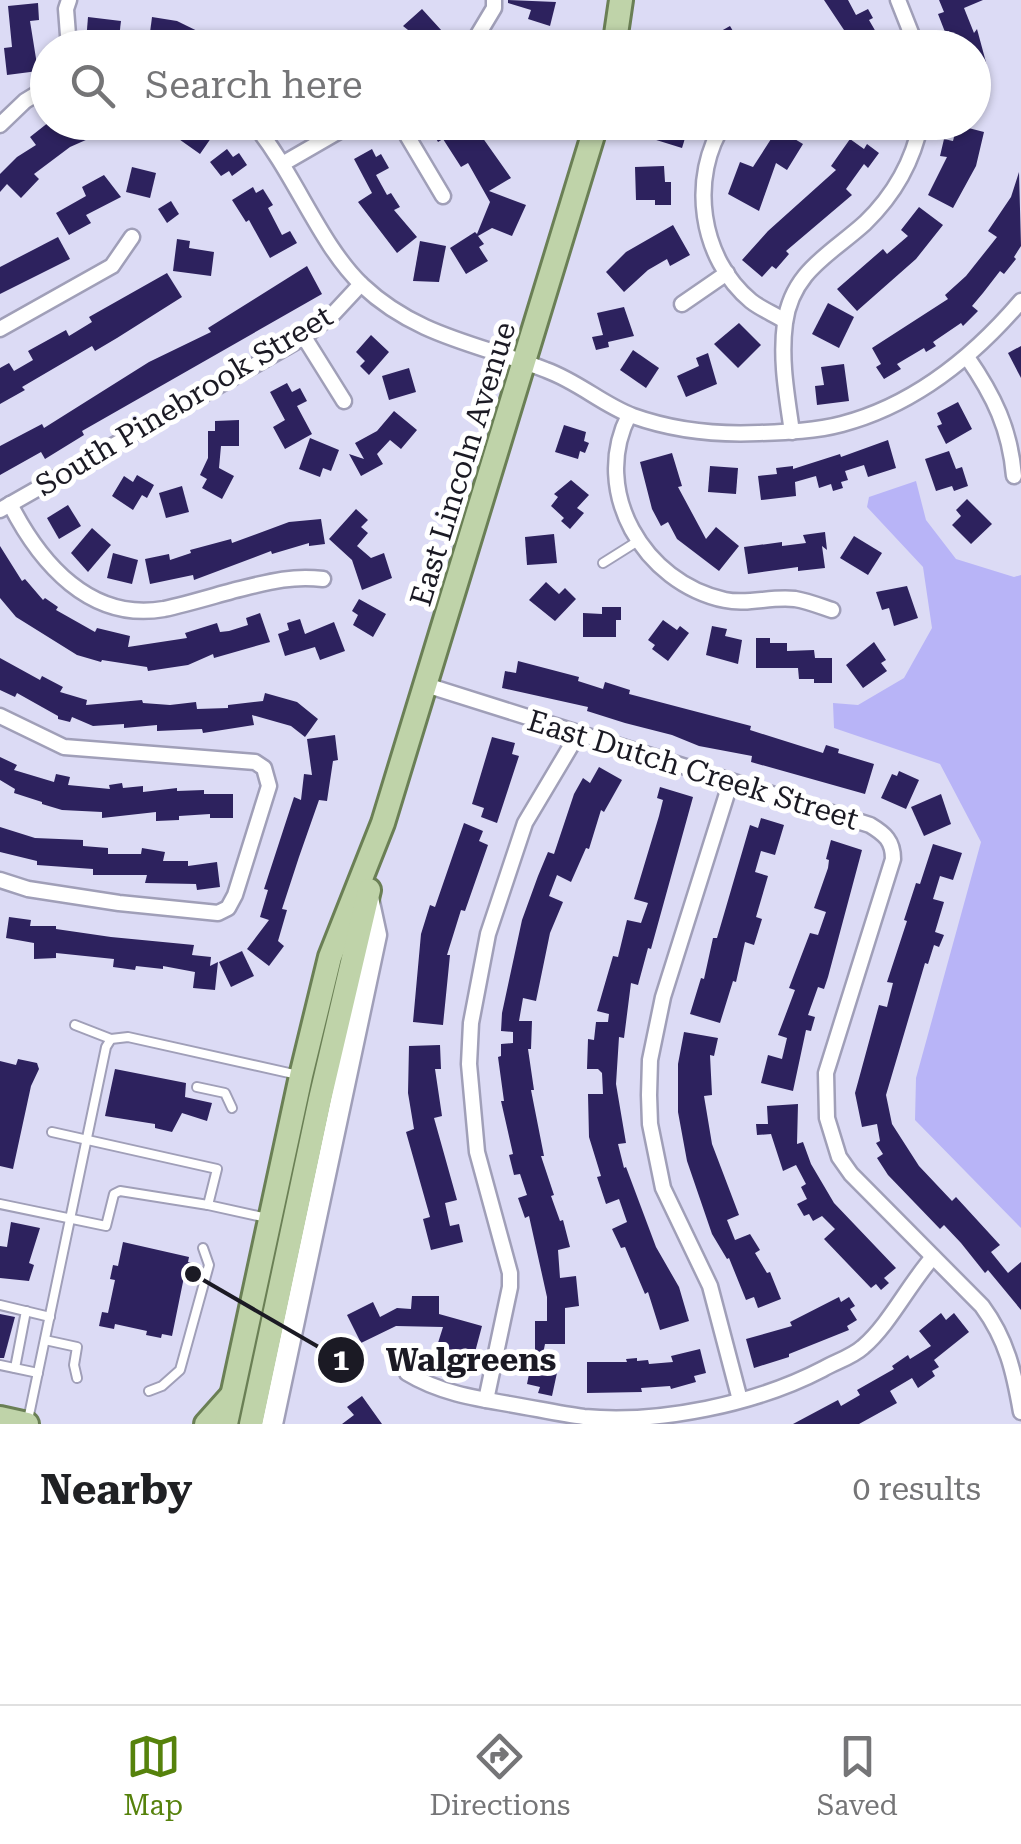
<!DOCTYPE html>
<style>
:root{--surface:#fff;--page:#f2f2f2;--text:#202124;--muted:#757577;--line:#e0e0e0;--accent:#56820c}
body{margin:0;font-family:"Roboto Serif",serif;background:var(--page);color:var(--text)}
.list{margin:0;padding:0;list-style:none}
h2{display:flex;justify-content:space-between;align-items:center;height:130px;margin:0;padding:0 40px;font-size:42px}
h2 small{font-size:32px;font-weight:400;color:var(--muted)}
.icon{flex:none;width:55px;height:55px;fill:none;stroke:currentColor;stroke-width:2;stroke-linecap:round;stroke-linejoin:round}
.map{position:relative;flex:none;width:1021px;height:1424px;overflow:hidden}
.search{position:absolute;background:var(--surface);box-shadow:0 2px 8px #0004;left:30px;right:30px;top:30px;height:110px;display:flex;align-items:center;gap:25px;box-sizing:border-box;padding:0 35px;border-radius:55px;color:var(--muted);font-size:38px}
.sheet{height:280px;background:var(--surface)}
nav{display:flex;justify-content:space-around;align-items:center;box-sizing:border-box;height:140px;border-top:2px solid var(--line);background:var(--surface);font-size:28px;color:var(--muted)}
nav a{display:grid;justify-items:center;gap:5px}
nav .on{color:var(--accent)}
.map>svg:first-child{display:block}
.green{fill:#b8b4f7}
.building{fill:#2d225e}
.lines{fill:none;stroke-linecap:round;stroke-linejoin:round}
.lane-casing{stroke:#a09fb8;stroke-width:12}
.street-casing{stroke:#a09fb8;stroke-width:19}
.secondary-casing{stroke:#a09fb8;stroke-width:25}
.primary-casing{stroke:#6a7f55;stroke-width:28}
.lane{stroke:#fff;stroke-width:8}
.street{stroke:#fff;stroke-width:14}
.secondary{stroke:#fff;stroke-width:20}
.primary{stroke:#bfd3a9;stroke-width:22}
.labels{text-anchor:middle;stroke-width:10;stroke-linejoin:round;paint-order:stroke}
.street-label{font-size:30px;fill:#1b1a24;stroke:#fff}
.leader{fill:none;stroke:#1b1a24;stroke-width:4}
.callout-dot{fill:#1b1a24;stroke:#fff;stroke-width:4}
.mark-label{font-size:30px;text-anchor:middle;font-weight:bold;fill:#fff}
.callout-label{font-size:32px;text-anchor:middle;font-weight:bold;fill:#1b1a24;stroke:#fff;stroke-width:10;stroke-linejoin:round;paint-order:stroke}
</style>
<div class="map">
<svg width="1021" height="1424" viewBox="0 0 1021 1424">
<rect width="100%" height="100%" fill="#dcdbf5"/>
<polygon class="green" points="916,481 926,520 956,559 1014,577 1021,575 1021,1228 915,1120 916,1078 981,842 940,764 834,728 833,703 858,705 904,678 932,628 923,567 867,507 869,497"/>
<g class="building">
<polygon points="508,0 556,2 550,26 528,19 531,10 508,3"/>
<polygon points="824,0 848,0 856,15 868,9 873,18 869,20 880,39 865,48 856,48"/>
<polygon points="939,0 983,0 964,8 974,33 977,29 987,66 974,69 974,48 953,48 949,31 945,32 938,14 944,12"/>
<polygon points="38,3 39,20 30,21 38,71 7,75 4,48 12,47 8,6"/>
<polygon points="422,9 442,31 424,48 377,48 408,30 403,26"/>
<polygon points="88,17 121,21 118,46 86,42"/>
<polygon points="152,17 177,21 232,48 148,48"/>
<polygon points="730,26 743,48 709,48 705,40"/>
<polygon points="775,33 789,48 759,48"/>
<polygon points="49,122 91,122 97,135 70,147 34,174 39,179 21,198 7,184 0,192 0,174 17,157 36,145 30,137"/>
<polygon points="131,122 194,122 201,127 204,122 210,122 218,128 200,154 176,137 131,127"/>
<polygon points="427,122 466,122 470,130 475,127 511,178 489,191 526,205 512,236 492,228 478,236 484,244 479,247 488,261 466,274 450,248 475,232 477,234 490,202 468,163 461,167 443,139 438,142"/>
<polygon points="659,122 690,122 682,148 653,139"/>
<polygon points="780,125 795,134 793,138 803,144 787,170 776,163 759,211 728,194 740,162 753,167"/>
<polygon points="957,125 984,132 976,166 953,208 928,195 947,157 940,156 944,139 953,141"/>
<polygon points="850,139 864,149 867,144 879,153 868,168 864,164 846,189 852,195 786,251 789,254 776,269 772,266 762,277 742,260 768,231 836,170 831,166"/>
<polygon points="227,149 233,157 239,153 247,165 232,176 229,171 221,176 210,162"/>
<polygon points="372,149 376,157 381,154 389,168 376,175 387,195 391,193 400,207 394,210 417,237 397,253 358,202 372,193 354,159"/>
<polygon points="664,166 665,182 671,182 671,205 655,205 655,200 636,200 635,167"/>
<polygon points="132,167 156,173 150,198 126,192"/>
<polygon points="1019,172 1021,246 1014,257 1016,259 1004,274 1000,271 983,293 972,306 978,311 963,326 961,323 933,342 936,346 926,352 924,348 897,364 901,369 884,379 876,367 881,364 872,348 948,299 945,295 966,276 997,237 988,231 1011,197"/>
<polygon points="104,175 121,197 86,215 91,223 69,235 56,213 86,196 82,187"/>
<polygon points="253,187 256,193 263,189 273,205 268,208 282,235 290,231 297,243 270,258 249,220 246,222 232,200"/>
<polygon points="171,201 179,214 167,223 158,209"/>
<polygon points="919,207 943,225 916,259 857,311 837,289 883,249 887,254 908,236 901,230"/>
<polygon points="673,225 690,255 670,266 667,259 648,270 624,292 606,272 626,252"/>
<polygon points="58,237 70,259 0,294 0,267"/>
<polygon points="177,239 190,241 189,248 214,252 211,276 173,271"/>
<polygon points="420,241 446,246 439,282 413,281"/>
<polygon points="307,266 322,294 82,431 84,435 45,459 41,452 0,475 0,446 42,424 44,428 149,362 211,332 208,328"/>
<polygon points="167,273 182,297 117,338 95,351 92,346 22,387 25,390 0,404 0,368 9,363 14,371 33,360 28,351 66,330 69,336 92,322 89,317"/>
<polygon points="828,303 854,317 839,348 812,334"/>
<polygon points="624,307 634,336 608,342 609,347 596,350 592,337 603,335 597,313"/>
<polygon points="739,323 761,345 738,368 714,344"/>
<polygon points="371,335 389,352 369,375 360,366 365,361 356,352"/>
<polygon points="1021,346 1021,378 1008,353"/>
<polygon points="633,350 659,368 646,388 620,370"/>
<polygon points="708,353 717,384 686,397 677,376 699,366 696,358"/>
<polygon points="844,364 849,401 817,405 815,386 824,385 821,367"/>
<polygon points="409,368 416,392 389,400 382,376"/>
<polygon points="287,383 292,392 300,388 307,401 297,406 312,434 285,449 273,427 285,420 270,392"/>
<polygon points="958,402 972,429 946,444 937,426 942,424 937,413"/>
<polygon points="394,411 417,430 401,449 390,440 377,454 383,464 361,476 349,454 364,459 355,443 377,431"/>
<polygon points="239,420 239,446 221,446 219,468 234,476 222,499 202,488 207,479 200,475 208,458 208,431 215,431 215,421"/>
<polygon points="564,425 586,432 584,441 589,443 585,453 580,451 578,459 555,452"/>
<polygon points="310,438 339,450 331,471 323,468 320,477 299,469"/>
<polygon points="888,440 896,468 868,477 864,465 845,471 848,480 841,482 843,488 833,491 831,484 819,488 816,476 795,482 796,496 761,500 758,476 777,474 776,468 793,466 793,469 840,454 841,457"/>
<polygon points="949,451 956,469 962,467 968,486 954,491 952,486 936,491 925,459"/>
<polygon points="672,453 682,486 678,487 706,539 716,527 739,546 719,571 677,539 668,522 661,526 652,509 640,462"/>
<polygon points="710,466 738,468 736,494 708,492"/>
<polygon points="137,475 154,485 147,498 142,495 133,510 112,496 124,476 133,482"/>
<polygon points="571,480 589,495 577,508 584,513 570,529 561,521 564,518 551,506 558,497 554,494"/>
<polygon points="182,486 189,512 166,518 159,493"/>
<polygon points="967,499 992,524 971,544 952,525 961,516 956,510"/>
<polygon points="68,505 81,526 59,539 47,518"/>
<polygon points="356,509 368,520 361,527 368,533 357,546 371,558 384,553 392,578 362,590 352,560 329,539"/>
<polygon points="321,519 325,544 309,546 309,543 272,554 271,551 194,580 193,575 150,584 145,559 169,554 170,560 191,553 190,550 231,539 232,543 289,522"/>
<polygon points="92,528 111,545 88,572 71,553"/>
<polygon points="825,532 827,550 822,546 825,568 798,571 798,567 748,574 744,547 782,542 782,546 806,543 803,535"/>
<polygon points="554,534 557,563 527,565 525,537"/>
<polygon points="854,536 882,553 868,575 840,558"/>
<polygon points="0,546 22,581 25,579 43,600 45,598 58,607 56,610 95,632 97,628 130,636 128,647 187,638 185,633 217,623 220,632 229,631 248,625 246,618 260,613 270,642 214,658 213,654 188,665 148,671 147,667 102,660 101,662 77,655 16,617 0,598"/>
<polygon points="113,553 138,560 132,584 107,578"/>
<polygon points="546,582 559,594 565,588 576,599 555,621 529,600"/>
<polygon points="907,586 918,618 894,626 889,608 882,610 876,592"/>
<polygon points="359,599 386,614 373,637 353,625 358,615 352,611"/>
<polygon points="602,607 621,607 621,620 616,620 616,637 583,637 583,613 602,614"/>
<polygon points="300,619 305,634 334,622 345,651 320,660 315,647 285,656 278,634 289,630 287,623"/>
<polygon points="663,620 677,630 680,626 689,633 668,661 652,649 655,645 648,640"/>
<polygon points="712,626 727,629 725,636 742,640 738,664 706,655"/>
<polygon points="756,638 770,638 770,643 787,643 787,651 814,650 815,658 832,658 832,683 814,683 814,679 799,679 798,668 756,668"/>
<polygon points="874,642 886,660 881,663 887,671 863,688 846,665"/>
<polygon points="0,658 40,680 42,676 63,687 60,692 87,700 86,705 142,700 143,703 170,705 196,702 197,709 228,708 228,705 263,701 265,693 297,702 318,719 305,737 291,726 252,715 254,725 203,733 202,729 157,731 157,725 124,728 124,724 93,726 72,717 70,722 58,719 58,716 17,693 15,697 0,690"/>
<polygon points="518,661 579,677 578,681 603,689 605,682 630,690 629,694 751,726 750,730 823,753 826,745 839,749 838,753 874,764 865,794 751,762 752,756 699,746 672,735 625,723 587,711 588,707 502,688 505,671 516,673"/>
<polygon points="335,735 338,760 333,761 327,801 319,800 299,857 282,909 287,910 278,941 284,946 269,966 247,949 269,920 260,917 268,890 264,889 294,797 301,800 304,774 312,775 307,739"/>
<polygon points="492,737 515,743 512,754 519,756 497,823 481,817 484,808 472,804"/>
<polygon points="0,757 17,765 14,770 54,782 56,774 70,777 68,785 110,789 109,785 122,783 123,788 143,786 143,792 177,788 177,791 204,790 204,794 233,794 233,818 210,818 210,814 179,816 179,820 156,821 156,812 102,818 102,812 62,810 42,804 42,802 14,793 15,789 0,780"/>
<polygon points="599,767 622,780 604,812 601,810 589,849 586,848 571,882 557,875 549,896 563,902 550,933 536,1001 523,998 519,1021 532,1021 531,1049 528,1049 534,1090 531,1090 544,1156 541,1156 554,1195 551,1196 560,1221 563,1220 570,1247 558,1250 560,1278 576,1276 579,1306 565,1308 565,1344 545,1344 541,1364 558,1368 552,1396 538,1393 540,1387 527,1384 529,1374 524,1372 528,1352 535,1353 535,1321 547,1321 547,1297 529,1216 525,1218 518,1198 527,1195 520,1174 514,1175 509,1155 513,1154 501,1101 504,1101 498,1057 501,1056 501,1044 513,1043 513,1032 501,1031 502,1013 522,920 538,876 548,852 554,854 574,794 583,778 590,783"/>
<polygon points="899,771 919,780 906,809 881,798 892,774 897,776"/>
<polygon points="660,787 693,797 651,949 648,948 638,985 631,983 624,1038 619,1037 616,1084 626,1143 618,1144 624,1168 626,1167 656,1247 679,1287 689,1321 660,1330 648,1292 645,1294 625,1247 621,1248 612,1229 627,1222 619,1199 606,1204 597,1177 601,1176 589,1137 588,1094 603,1094 602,1073 598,1069 587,1069 588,1039 594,1040 596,1022 608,1022 609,1014 597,1011 613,956 618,957 627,920 641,923 648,903 634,899 659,816 663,800 657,798"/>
<polygon points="941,794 951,824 924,836 911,807"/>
<polygon points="761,818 784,825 775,855 761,851 755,872 768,876 756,917 762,919 754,945 745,942 736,982 733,981 720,1023 690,1014 701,978 704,979 713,938 717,938 750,825 758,828"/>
<polygon points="464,823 483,831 479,841 488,845 465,911 461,910 447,955 450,955 443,1025 413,1022 421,934 430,905 435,907"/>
<polygon points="0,827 35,838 83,840 83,846 108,848 108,854 141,854 142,848 165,852 163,861 188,861 188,866 217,862 220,887 197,890 196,884 145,883 147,875 93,875 93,869 37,865 37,861 0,852"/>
<polygon points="831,840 862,850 828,977 824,989 818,987 808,1015 815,1017 811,1031 806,1030 793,1091 761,1083 768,1055 782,1059 787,1038 778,1035 795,990 789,988 810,933 818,935 826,912 814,908 828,868 829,860 826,859"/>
<polygon points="933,844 962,853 953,880 940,876 933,899 944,902 935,932 944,935 939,947 934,945 928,964 925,963 886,1095 892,1124 919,1166 952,1201 956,1197 1000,1245 991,1252 1008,1273 1021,1262 1021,1310 988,1270 985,1273 961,1243 944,1225 940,1229 888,1175 877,1158 883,1154 876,1143 880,1141 877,1124 862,1127 855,1093 879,1005 887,1007 893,983 887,982 907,921 904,920 916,883 920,884"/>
<polygon points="9,917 31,920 30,926 56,926 56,929 111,937 194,945 192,955 211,957 210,966 218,962 215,990 193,988 195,972 163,966 163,969 136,966 135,970 113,967 114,959 56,953 56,958 34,959 34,943 6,938"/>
<polygon points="242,951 254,976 231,987 219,962"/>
<polygon points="684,1032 718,1038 714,1056 710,1055 712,1095 704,1096 712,1144 739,1215 727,1220 735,1240 750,1234 760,1250 755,1253 767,1273 770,1272 781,1299 758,1308 754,1297 746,1300 729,1258 727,1259 712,1234 687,1161 678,1112 678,1064"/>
<polygon points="440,1045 441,1069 435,1069 442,1116 434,1118 457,1200 445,1203 450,1226 459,1224 463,1242 431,1250 423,1219 430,1217 406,1132 414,1129 408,1093 409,1046"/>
<polygon points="18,1059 37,1063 39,1069 31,1086 13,1169 0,1166 0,1061 16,1065"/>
<polygon points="115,1069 186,1083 185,1097 212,1103 207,1121 182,1113 172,1132 155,1128 155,1124 105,1116"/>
<polygon points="798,1104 797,1144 803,1142 811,1164 834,1203 896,1268 884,1278 889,1283 881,1290 876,1284 871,1288 824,1239 835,1229 822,1216 813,1221 809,1214 804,1216 797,1204 807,1199 801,1187 806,1184 796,1165 783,1171 771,1134 757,1135 756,1124 768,1124 767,1106"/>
<polygon points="11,1222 40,1228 29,1263 34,1265 29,1281 0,1278 0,1246 7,1247"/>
<polygon points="123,1242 189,1257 188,1262 198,1264 195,1280 184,1277 172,1336 162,1334 161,1338 146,1335 147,1331 115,1324 114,1329 99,1326 102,1312 108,1313 115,1280 110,1279 113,1265 118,1266"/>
<polygon points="412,1296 439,1296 439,1314 482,1326 474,1356 437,1346 443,1327 396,1326 361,1343 347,1315 373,1302 380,1317 397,1308 411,1309"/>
<polygon points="839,1297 841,1302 849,1297 855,1306 850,1309 857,1320 847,1326 849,1330 789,1354 789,1357 754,1368 746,1339 792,1326 790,1322"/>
<polygon points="941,1313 946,1320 954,1313 969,1332 934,1360 939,1367 932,1371 935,1376 918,1388 912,1378 890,1391 897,1403 859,1424 793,1424 838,1400 841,1406 860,1395 857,1390 894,1369 892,1366 908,1355 910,1359 931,1346 919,1331"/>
<polygon points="0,1314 15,1317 4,1358 0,1358"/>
<polygon points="334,1342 359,1345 356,1378 342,1377 343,1371 318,1368 319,1358 328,1359"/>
<polygon points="700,1349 706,1373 694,1376 696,1382 671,1389 670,1386 641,1388 642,1392 587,1393 587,1362 627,1362 626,1359 637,1358 637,1361 648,1360 649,1364 673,1362 671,1356"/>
<polygon points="362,1396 382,1424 342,1424 354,1415 347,1407"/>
</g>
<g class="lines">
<defs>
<g id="lane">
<polyline points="603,563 638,541"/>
<polyline points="75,1025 111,1039"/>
<polyline points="197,1087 225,1093 232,1108"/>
<polyline points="52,1132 217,1169 208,1205 267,1218"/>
<polyline points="0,1204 106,1226 114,1194 120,1191 208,1205"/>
<polyline points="0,1305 50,1317"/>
<polyline points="45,1340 77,1347 74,1365 77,1378"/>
<polyline points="0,1365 38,1373"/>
<polyline points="15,1368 26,1311"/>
<polyline points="149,1391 162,1386 180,1370 209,1265 203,1248"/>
<polyline points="28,1420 106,1047 111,1039 128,1037 298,1075"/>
</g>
<g id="street">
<polyline points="69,0 66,9 69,48"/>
<polyline points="898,0 917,48"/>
<polyline points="470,48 494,8 494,0"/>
<path d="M252,122C294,171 319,244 362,285C417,337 480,344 546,370C579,382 603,405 633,416C675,431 715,435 759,433C787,432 816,431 842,424C914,405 974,356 1021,301"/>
<polyline points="399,122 443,196"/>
<path d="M725,122C688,177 700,259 751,301C761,309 774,314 785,321"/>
<polyline points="0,125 25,101 48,87"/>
<polyline points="284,163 355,122"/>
<polyline points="682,304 727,273"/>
<polyline points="0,329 112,266 132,237"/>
<polyline points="304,337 344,401"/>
<path d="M967,357C994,396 1010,429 1014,476"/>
<path d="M629,415C590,491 644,583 725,600C748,605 771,596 795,599C807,601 820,606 832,610"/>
<path d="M792,432C787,396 780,360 785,323C792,271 831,254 865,223C894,195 913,162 921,122"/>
<path d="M10,504C40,563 90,622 164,609C187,604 210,597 232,591C265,583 289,575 323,579"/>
<polyline points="0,510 304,337 334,313 361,284"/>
<path d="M426,685L870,825C885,834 893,841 893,859L826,1073L827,1118L839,1157L851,1174L982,1306C1007,1340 1014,1372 1021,1412"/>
<polyline points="0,716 64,747 255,762 264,768 269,786 235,895 228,908 218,913 119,903 28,889 0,880"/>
<polyline points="731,781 663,997 650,1060 649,1095 650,1124 663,1188 710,1286 740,1400"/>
<path d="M407,1373C438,1392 473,1398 509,1404C534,1408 559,1414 584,1417C659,1424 756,1404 823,1369C835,1362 852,1357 863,1347C889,1325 909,1284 933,1257"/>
<polyline points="486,1400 510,1287 510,1273 477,1152 469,1064 471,1023 488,934 525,823 578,734"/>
</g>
<polyline id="secondary" points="272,1424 376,935 368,898"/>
<g id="primary">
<polyline points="614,48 621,0"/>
<polyline points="0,1418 27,1424"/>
<polyline points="206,1424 231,1396"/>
<polyline points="226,1424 301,1076 330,957 383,823 597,122"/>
<polyline points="251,1424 320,1099 369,890"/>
</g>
</defs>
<use href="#lane" class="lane-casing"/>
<use href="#street" class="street-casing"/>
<use href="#secondary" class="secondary-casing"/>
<use href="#primary" class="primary-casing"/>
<use href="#lane" class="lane"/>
<use href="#street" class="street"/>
<use href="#secondary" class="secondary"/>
<use href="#primary" class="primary"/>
</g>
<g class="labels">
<g class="street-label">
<text transform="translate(184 401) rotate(-31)" y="10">South Pinebrook Street</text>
<text transform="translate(463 464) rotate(-73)" y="10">East Lincoln Avenue</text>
<text transform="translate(693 770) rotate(17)" y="10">East Dutch Creek Street</text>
</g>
</g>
<path class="leader" d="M193 1274L341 1360"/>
<g class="callout-dot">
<circle cx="193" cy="1274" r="10"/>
<circle cx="341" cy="1360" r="25"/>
</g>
<g class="mark-label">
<text x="341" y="1370">1</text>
</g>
<g class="callout-label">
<text x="471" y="1371">Walgreens</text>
</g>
</svg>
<div class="search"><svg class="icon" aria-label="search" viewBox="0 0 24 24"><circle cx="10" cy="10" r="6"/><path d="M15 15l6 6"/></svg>Search here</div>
</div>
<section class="sheet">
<h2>Nearby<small>0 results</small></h2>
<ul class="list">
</ul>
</section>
<nav>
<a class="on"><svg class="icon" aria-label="map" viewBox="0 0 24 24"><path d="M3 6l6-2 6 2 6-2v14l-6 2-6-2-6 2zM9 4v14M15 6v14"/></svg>Map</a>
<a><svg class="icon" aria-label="directions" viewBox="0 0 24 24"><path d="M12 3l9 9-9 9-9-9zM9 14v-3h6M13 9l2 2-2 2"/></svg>Directions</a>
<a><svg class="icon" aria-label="saved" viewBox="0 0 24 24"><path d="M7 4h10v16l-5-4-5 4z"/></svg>Saved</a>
</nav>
